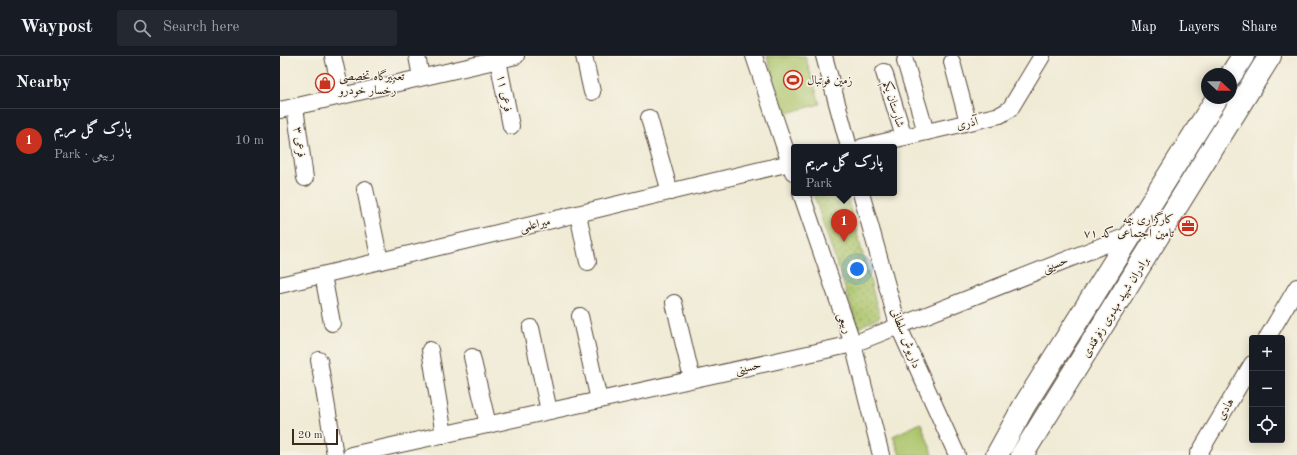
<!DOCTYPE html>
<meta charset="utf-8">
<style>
:root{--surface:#171b24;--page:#242831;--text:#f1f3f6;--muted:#9ea1a6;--line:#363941;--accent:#c8321e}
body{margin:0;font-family:"Old Standard TT",Amiri,serif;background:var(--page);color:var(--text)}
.controls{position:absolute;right:12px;bottom:12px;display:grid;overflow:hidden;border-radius:4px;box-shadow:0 2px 10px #0003}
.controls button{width:36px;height:36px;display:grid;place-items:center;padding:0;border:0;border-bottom:1px solid var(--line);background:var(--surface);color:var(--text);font:20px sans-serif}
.compass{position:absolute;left:921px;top:12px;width:36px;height:36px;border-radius:50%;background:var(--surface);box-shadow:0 2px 10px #0003;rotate:112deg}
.scale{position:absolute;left:12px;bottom:10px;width:46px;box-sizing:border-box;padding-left:4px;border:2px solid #3b2a1e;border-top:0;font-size:11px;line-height:14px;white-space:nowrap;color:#3b2a1e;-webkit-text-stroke:3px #f7f3e8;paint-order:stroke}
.you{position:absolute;left:577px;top:213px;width:14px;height:14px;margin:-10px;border:3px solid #fff;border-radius:50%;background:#1a73e8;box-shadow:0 0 0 6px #1a73e833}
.badge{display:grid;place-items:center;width:26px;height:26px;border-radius:50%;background:var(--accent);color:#fff;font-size:13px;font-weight:700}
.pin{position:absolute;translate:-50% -33px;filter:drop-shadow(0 1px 2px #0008)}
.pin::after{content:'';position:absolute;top:21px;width:14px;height:12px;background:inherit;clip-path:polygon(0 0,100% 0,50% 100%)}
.popup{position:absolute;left:511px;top:88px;width:106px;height:52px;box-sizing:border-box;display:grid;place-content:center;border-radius:4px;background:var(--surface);filter:drop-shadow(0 1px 3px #0005);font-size:13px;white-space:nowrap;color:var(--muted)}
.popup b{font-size:15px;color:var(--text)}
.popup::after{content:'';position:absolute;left:50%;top:100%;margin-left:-8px;border:8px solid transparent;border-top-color:var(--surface)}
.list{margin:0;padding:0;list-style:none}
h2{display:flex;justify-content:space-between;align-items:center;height:52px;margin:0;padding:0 16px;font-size:17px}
h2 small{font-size:13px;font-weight:400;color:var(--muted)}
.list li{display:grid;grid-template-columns:26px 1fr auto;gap:12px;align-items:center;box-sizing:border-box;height:64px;padding:0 16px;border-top:1px solid var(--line)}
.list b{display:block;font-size:15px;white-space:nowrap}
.list p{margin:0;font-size:13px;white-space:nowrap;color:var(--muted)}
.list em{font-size:13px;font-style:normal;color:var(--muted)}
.icon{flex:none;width:22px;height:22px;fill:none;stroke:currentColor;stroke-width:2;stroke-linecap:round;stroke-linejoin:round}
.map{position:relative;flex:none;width:1017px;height:399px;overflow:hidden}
header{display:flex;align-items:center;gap:24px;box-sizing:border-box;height:56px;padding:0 20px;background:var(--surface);border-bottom:1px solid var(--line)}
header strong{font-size:19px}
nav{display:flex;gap:22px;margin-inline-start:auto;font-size:14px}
.search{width:280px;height:36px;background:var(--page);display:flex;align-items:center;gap:10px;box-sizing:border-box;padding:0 14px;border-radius:4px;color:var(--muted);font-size:15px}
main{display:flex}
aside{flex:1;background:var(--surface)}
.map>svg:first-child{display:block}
.green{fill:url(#green-dots);stroke:#737744}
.pitch{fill:#abc46a;stroke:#737744}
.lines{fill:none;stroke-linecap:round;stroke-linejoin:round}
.street-casing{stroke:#564739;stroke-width:18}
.secondary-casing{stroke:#564739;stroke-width:24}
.street{stroke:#fff;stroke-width:16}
.secondary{stroke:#fff;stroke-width:22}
.labels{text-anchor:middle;stroke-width:3;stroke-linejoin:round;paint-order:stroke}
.poi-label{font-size:12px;fill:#3b2a1e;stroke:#f7f3e8;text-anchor:start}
.street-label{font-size:12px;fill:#3b2a1e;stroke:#f7f3e8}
</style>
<header>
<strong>Waypost</strong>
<div class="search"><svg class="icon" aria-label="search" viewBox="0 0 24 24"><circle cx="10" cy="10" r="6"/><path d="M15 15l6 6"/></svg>Search here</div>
<nav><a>Map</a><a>Layers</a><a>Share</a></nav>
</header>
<main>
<aside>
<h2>Nearby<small></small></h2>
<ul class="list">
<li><span class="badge">1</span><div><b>پارک گل مریم</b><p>Park · ربیعی</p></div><em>10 m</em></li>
</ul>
</aside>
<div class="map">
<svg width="1017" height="399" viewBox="0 0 1017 399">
<defs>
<pattern id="green-dots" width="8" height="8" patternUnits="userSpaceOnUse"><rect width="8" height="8" fill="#abc46a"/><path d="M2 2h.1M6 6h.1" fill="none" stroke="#8c9f57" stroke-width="1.8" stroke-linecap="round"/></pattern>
</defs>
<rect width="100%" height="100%" fill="#f7f3e8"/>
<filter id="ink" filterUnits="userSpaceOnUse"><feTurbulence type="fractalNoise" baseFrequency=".025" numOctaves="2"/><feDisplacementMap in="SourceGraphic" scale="8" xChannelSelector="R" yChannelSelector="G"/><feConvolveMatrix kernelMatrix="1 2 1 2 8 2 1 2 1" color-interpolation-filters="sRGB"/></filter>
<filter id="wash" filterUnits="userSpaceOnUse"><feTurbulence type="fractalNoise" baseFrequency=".012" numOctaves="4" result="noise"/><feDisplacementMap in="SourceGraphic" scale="16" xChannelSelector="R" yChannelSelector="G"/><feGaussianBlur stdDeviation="0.9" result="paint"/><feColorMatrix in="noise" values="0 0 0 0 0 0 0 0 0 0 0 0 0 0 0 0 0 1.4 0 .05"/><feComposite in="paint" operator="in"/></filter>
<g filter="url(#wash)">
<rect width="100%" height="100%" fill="#f0ebd5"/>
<polygon class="green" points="533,137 566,137 600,261 578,272"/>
<g class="pitch">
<polygon points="487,0 525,0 540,48 504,58"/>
<polygon points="641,367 653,399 620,399 613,380"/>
</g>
</g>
<g filter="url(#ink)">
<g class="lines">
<defs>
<g id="street">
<polyline points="53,0 62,40"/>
<polyline points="137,0 141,21"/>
<polyline points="304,0 312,36"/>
<polyline points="474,0 513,116"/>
<polyline points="544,0 569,91"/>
<polyline points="218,4 231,70"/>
<polyline points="625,5 646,76"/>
<polyline points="672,6 688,66"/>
<polyline points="604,16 624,81"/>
<polyline points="15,51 25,122"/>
<polyline points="0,54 236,0"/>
<polyline points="369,62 390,136"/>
<polyline points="582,91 720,59 730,53 762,0"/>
<polyline points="85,133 100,205"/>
<polyline points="521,137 573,288 601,399"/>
<polyline points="581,137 618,269 677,399"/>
<polyline points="298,158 308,206"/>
<polyline points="43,219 52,267"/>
<polyline points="0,229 510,107"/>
<polyline points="394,247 412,323"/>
<polyline points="300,260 319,344"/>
<polyline points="251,272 269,355"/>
<polyline points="987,282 1017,231"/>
<polyline points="150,294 164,379"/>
<polyline points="192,301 208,369"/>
<polyline points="39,304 55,399"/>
<polyline points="71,399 573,288 852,178"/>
<polyline points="918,399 972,308"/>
</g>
<g id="secondary">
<polyline points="951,19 963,0"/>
<polyline points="717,399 744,350 937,42"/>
<polyline points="742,399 990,0"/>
</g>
</defs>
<use href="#street" class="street-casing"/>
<use href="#secondary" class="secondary-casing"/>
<use href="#street" class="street"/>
<use href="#secondary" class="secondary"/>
</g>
</g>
<defs>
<symbol id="stadium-ring" viewBox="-11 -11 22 22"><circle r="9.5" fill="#f7f3e8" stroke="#c8321e" stroke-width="1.5"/><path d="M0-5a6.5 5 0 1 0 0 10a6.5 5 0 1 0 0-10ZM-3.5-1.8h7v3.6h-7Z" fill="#c8321e"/></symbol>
<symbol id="shop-ring" viewBox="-11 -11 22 22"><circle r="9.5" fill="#f7f3e8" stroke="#c8321e" stroke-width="1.5"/><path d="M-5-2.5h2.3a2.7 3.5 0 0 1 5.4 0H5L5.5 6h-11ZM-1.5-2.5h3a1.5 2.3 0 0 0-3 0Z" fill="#c8321e"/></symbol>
<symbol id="office-ring" viewBox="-11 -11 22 22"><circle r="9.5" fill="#f7f3e8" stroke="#c8321e" stroke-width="1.5"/><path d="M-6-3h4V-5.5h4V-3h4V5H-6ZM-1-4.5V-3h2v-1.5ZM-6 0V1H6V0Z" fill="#c8321e"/></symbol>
</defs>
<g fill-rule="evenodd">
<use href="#stadium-ring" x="502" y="13" width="22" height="22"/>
<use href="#shop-ring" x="34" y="16" width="22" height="22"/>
<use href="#office-ring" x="897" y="159" width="22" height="22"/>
</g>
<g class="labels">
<g class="poi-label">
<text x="59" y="24">تعمیرگاه تخصصی<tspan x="59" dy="14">رُخسار خودرو</tspan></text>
<text x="527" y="28">زمین فوتبال</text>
<text x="894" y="167" text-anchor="end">کارگزاری بیمه<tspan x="894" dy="14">تامین اجتماعی کد ۷۱</tspan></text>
</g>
<g class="street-label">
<text transform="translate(225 37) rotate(79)" y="4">فرعی ۱۱</text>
<text transform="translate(614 48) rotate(73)" y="4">شارستان یکم</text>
<text transform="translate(687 67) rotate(-13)" y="4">آذری</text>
<text transform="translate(20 86) rotate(82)" y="4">فرعی ۳</text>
<text transform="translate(255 168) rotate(-13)" y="4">میراعلمی</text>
<text transform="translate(775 208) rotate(-21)" y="4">حسینی</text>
<text transform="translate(835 251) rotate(-58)" y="4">برادران شهید مهدوی زفرقندی</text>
<text transform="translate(565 267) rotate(71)" y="4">ربیعی</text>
<text transform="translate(626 282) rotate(69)" y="4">داریوش سلطانی</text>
<text transform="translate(468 311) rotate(-12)" y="4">حسینی</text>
<text transform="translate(945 353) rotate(-60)" y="4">هادی</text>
</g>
</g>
</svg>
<div class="controls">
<button>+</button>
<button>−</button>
<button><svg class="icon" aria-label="locate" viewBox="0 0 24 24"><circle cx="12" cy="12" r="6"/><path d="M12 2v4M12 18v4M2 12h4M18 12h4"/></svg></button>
</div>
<svg class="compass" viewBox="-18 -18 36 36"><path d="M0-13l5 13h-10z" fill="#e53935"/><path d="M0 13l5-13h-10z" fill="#9ea1a6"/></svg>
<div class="scale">20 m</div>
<div class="you"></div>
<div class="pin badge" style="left:564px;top:186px">1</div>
<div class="popup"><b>پارک گل مریم</b>Park</div>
</div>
</main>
